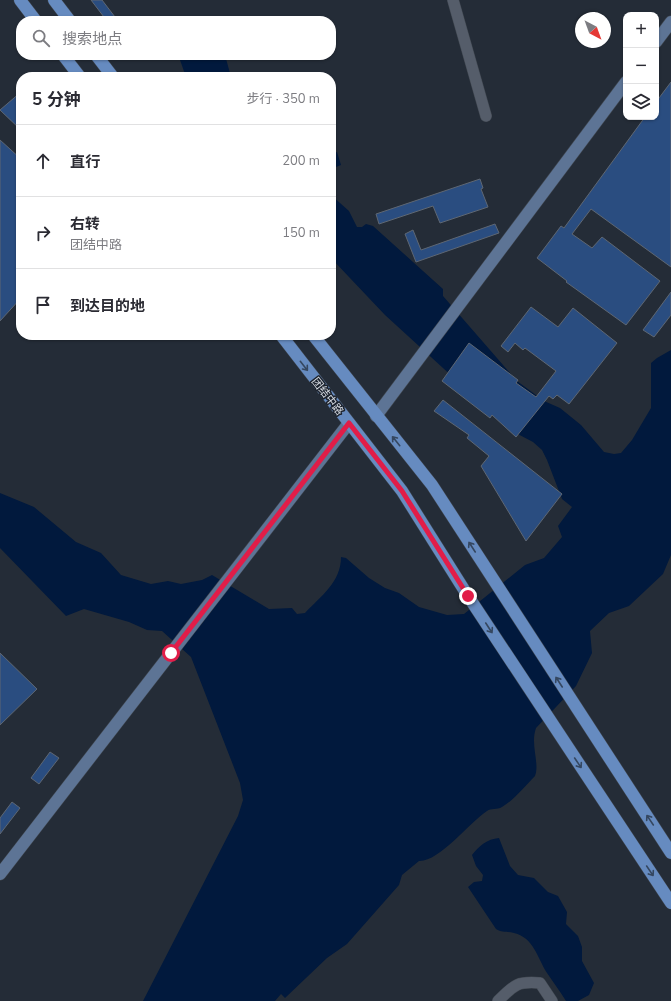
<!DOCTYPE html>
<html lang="zh">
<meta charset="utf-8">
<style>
:root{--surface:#fff;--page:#f7f7f7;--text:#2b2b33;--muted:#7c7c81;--line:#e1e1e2}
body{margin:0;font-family:"Nunito Sans","Noto Sans SC",sans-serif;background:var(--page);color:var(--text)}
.controls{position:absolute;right:12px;top:12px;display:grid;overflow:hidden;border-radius:8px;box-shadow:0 1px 3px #0004}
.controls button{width:36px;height:36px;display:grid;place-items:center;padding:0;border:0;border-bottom:1px solid var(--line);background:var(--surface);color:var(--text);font:20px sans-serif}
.compass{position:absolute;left:575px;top:12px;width:36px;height:36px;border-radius:50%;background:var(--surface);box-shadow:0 1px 3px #0004;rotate:139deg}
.stop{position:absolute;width:12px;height:12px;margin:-9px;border:3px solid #e11d48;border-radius:50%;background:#fff}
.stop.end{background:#e11d48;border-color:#fff;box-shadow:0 1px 4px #0008}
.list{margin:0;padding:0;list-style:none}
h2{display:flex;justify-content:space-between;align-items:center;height:52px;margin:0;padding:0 16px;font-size:17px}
h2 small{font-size:13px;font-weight:400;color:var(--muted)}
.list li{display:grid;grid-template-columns:26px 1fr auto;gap:12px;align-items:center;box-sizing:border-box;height:72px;padding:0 16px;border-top:1px solid var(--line)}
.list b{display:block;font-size:15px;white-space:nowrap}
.list p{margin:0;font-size:13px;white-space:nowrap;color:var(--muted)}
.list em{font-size:13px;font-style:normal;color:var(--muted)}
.icon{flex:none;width:22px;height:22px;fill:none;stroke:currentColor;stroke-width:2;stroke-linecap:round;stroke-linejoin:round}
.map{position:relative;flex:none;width:671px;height:1001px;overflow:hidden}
.search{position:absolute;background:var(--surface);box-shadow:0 1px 3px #0004;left:16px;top:16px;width:320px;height:44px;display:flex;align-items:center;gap:10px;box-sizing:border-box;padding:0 14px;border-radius:16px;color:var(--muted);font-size:15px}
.panel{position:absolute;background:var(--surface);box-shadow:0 1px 3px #0004;left:16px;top:72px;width:320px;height:268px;border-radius:16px}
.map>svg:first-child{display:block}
.water{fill:#01193d}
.building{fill:#2a4d80;stroke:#5e6773}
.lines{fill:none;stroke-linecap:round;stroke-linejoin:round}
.street-casing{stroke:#414851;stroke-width:12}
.secondary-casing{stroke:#414851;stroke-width:13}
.primary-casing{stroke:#414851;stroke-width:13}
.street{stroke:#555d6a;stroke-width:11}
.secondary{stroke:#5d7495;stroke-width:12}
.primary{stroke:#668bc0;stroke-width:12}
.oneway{stroke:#354760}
.route{stroke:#e11d48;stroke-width:5}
.labels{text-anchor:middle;stroke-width:3;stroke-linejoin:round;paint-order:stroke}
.street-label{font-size:11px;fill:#d6dbe2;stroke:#1b222d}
</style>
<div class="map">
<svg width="671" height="1001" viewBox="0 0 671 1001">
<rect width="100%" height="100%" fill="#242c37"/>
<g class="water">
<polygon points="195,55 225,55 231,77 186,77 180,60"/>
<polygon points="337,152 341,165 331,169 331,154"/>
<path d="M331,195L349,211L357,227H362L366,224L373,226L443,289V296L517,381L544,401L560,408L581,425L604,452L614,454L621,453L632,440L651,408V363L657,358L671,350V555L663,574L629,606L609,613L590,631L592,653L576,686L536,728C530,745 540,763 535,776C525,786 514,800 502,807C497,810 491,808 487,811C469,823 439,862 419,861L402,875L399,885L347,944L327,958L285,998L281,994L275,1001H143L238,816L243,800L240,783L191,657L162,631L147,630L129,622L84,609L66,616L0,548V493L34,507L76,542L101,553L121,575L151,584L168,581L181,584L202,580L212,575L269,609L292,608L297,614L305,613C321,596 341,582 341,557L346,558L369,578L385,588L399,593L419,607L447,615L464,614L525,565L544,558L562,537L558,526L572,507L562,499L547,460L542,450L533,442L512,431L385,315L331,258Z"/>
<path d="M499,838L510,866L518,875L534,878L548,892L558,896L567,912L566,924L578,936L582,947V961L594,983L589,995L578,1001H566C560,991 553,982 547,973C537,957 534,938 514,933C507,931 502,933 496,929L468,887L474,882L482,881L483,875L476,866L472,855C479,846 487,839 499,838Z"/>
</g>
<g class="building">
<polygon points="91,0 102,0 118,21 107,21"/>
<polygon points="671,82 671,267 591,209 572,234 592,248 602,237 660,281 626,325 566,282 567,281 537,258 561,226 564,228 645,117 656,117 656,102"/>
<polygon points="21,92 21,130 0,110"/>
<polygon points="0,140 21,159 21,298 0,321"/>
<polygon points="480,179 483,188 481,189 488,207 440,223 433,206 379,224 376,214"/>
<polygon points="495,224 499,233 416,262 405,234 413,230 421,250"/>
<polygon points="671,292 671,315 654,337 643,330"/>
<polygon points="531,307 558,327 573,308 617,343 569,404 557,395 553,399 549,396 516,437 492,415 490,418 442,381 469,343 518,380 516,383 536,397 556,371 525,348 523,350 515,343 508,352 501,346"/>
<polygon points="443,400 562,494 526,541 481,466 489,456 467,438 469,435 434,411"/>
<polygon points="0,653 37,689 0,725"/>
<polygon points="50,752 59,758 39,784 31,778"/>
<polygon points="12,802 20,808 0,834 0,818"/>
</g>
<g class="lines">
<defs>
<g id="street">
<polyline points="453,0 486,116"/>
<path d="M498,1001C514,985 517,981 540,983L552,1001"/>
</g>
<g id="secondary">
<polyline points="656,42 671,22"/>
<polyline points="376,416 626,82"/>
<polyline points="0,874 349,423"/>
</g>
<g id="primary">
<polyline points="20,0 36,21"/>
<polyline points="54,0 70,21"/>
<polyline points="63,55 80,77"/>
<polyline points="96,55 113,77"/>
<polyline points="281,335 402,491 468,596 671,903"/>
<polyline points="313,335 432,485 671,853"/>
</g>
</defs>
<use href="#street" class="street-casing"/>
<use href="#secondary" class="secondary-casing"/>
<use href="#primary" class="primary-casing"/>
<use href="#street" class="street"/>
<use href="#secondary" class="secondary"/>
<use href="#primary" class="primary"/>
</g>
<defs><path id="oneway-shaft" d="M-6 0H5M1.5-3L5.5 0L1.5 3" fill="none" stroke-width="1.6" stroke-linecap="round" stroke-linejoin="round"/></defs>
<g class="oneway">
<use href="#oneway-shaft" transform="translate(304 366) rotate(52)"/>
<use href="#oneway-shaft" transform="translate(396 441) rotate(-129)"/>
<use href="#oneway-shaft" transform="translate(472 547) rotate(-123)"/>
<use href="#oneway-shaft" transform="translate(489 628) rotate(57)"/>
<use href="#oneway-shaft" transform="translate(559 682) rotate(-123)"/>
<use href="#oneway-shaft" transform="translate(578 763) rotate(56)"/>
<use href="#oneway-shaft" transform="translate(650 820) rotate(-124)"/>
<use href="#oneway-shaft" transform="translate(650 871) rotate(56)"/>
</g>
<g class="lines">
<polyline class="route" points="171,653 349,423 402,491 468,596"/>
</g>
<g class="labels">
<g class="street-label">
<text transform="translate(328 396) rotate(52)" y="4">团结中路</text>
</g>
</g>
</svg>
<div class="controls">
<button>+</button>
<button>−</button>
<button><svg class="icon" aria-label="layers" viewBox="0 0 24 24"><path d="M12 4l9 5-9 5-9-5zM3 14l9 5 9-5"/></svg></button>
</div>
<svg class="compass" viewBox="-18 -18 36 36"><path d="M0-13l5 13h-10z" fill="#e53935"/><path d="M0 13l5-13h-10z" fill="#7c7c81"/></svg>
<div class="stop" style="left:171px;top:653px"></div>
<div class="stop end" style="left:468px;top:596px"></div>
<div class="search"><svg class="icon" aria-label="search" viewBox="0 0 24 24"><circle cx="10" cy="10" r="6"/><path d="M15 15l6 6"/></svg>搜索地点</div>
<section class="panel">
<h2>5 分钟<small>步行 · 350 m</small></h2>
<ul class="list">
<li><svg class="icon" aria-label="ahead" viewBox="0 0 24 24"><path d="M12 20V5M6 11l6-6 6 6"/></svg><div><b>直行</b></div><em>200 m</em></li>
<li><svg class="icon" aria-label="right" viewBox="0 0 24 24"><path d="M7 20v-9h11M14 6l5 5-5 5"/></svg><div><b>右转</b><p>团结中路</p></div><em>150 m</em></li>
<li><svg class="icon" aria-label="arrive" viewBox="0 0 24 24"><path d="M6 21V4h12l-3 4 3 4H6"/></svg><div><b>到达目的地</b></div></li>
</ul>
</section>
</div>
